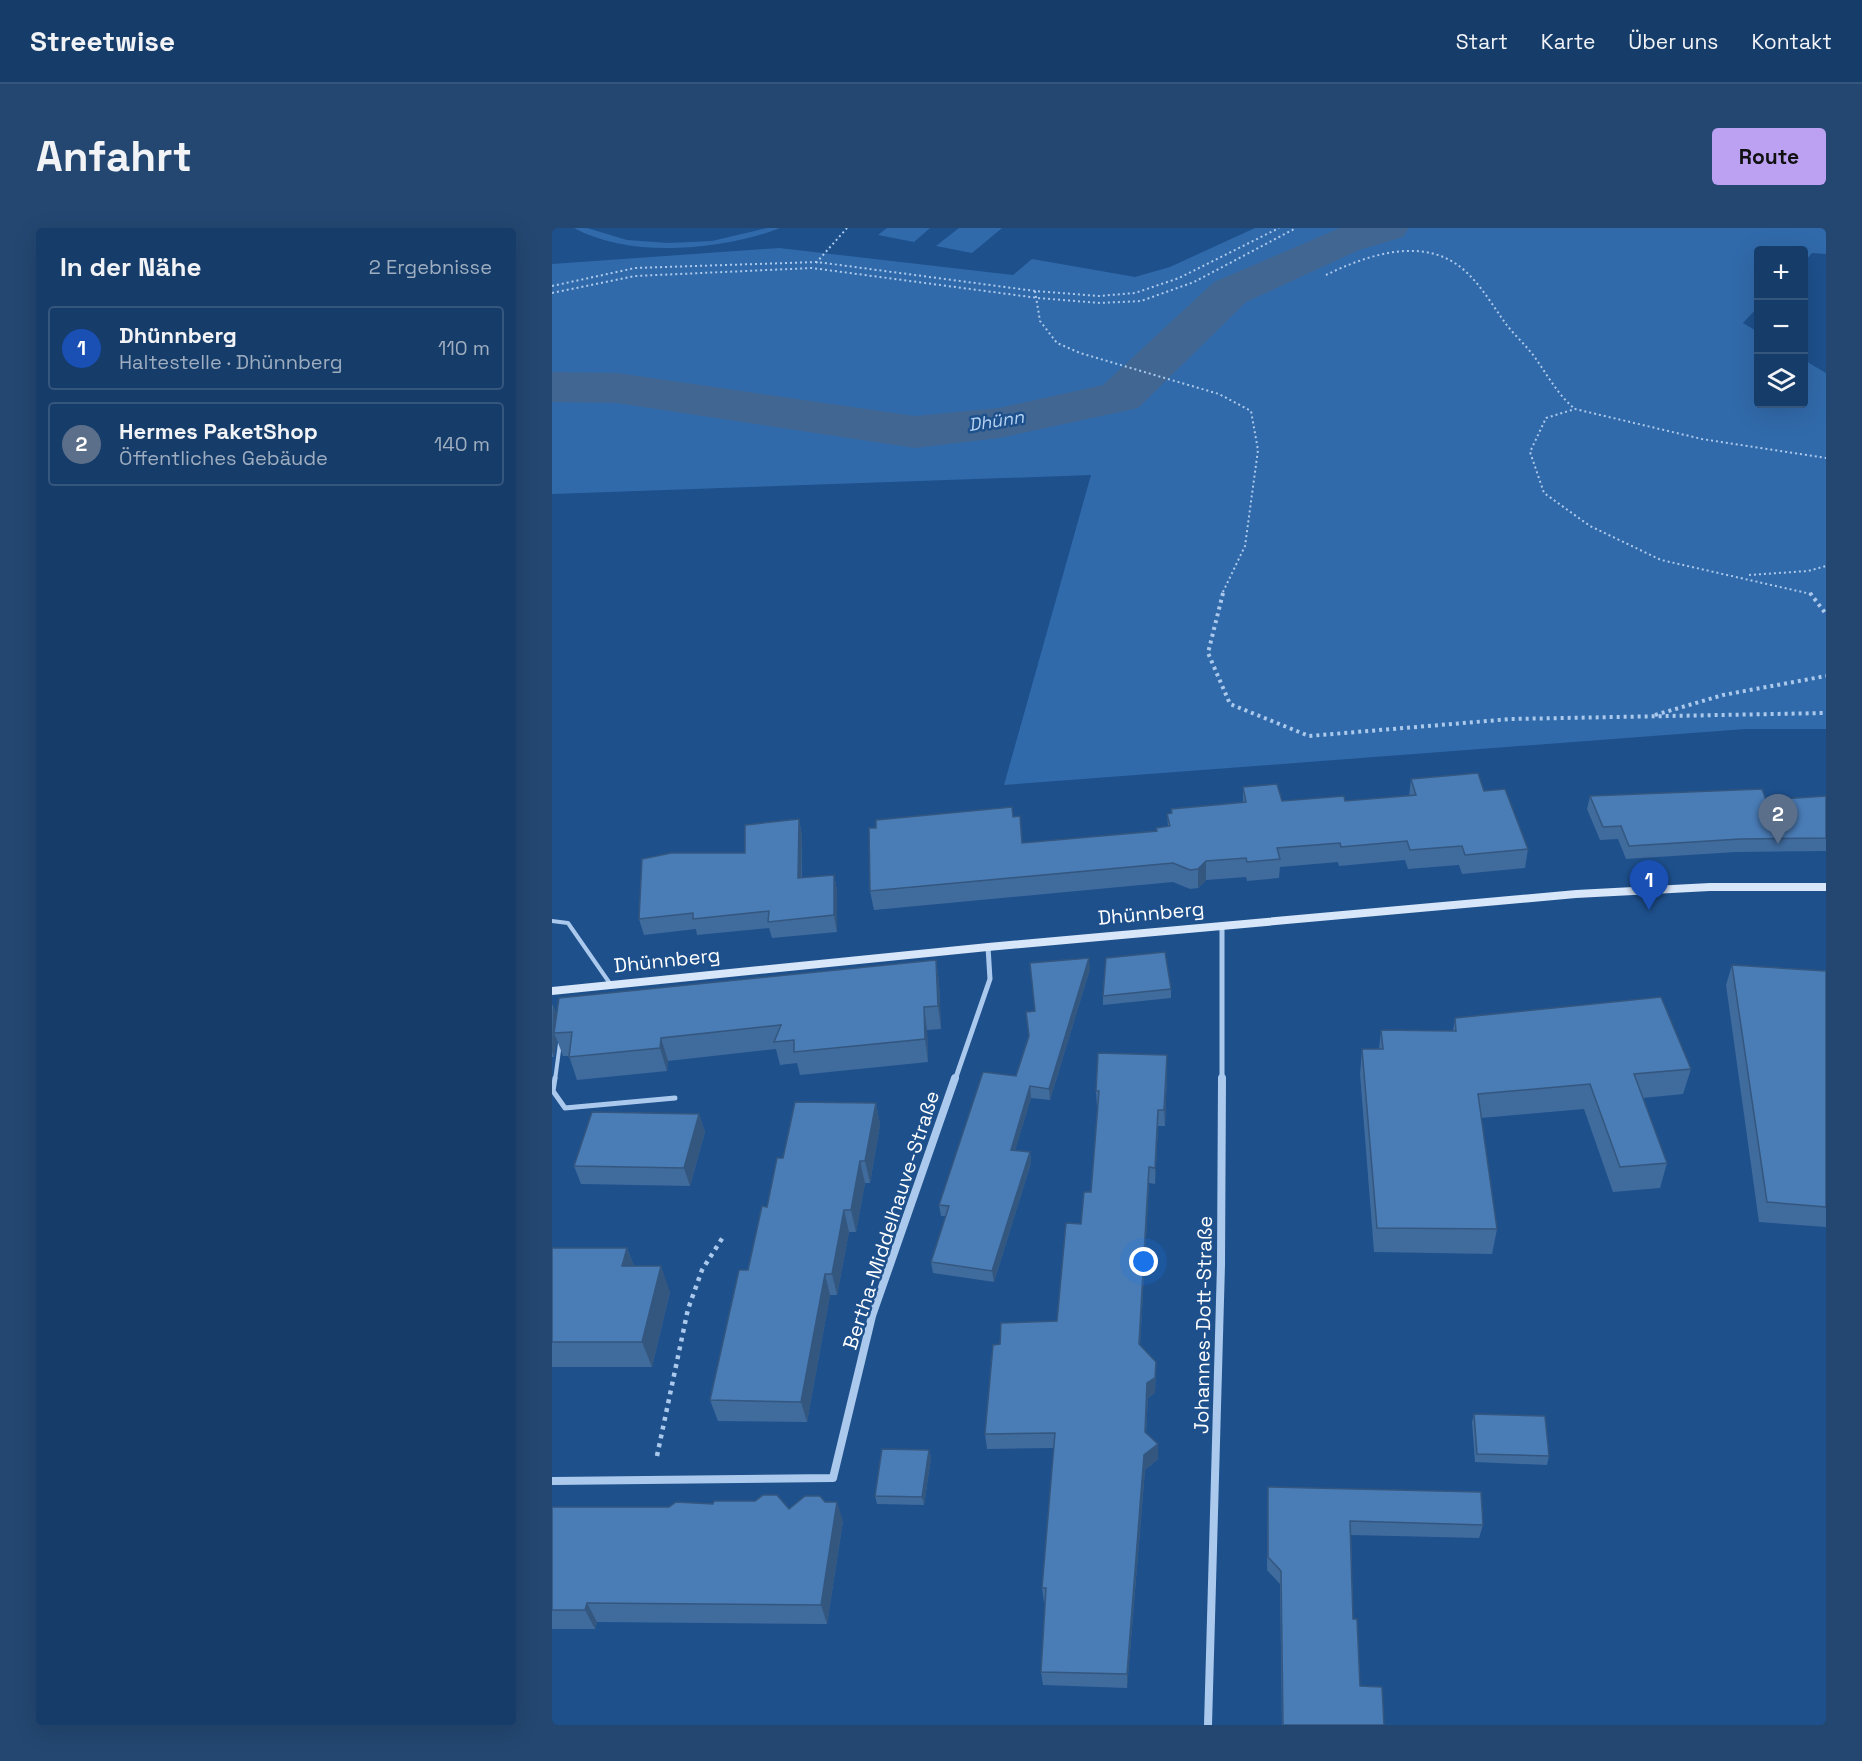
<!DOCTYPE html>
<html lang="de">
<meta charset="utf-8">
<style>
:root{--surface:#163c69;--page:#234771;--text:#f1f3f6;--muted:#9eadc0;--line:#35567d;--accent:#bca0f2}
body{margin:0;font-family:"Space Grotesk",sans-serif;background:var(--page);color:var(--text)}
.controls{position:absolute;right:18px;top:18px;display:grid;overflow:hidden;border-radius:6px;box-shadow:0 6px 24px #0002}
.controls button{width:54px;height:54px;display:grid;place-items:center;padding:0;border:0;border-bottom:2px solid var(--line);background:var(--surface);color:var(--text);font:30px sans-serif}
.you{position:absolute;left:592px;top:1034px;width:21px;height:21px;margin:-15px;border:4px solid #fff;border-radius:50%;background:#1a73e8;box-shadow:0 0 0 9px #1a73e833}
.badge{display:grid;place-items:center;width:39px;height:39px;border-radius:50%;background:var(--accent);color:#fff;font-size:20px;font-weight:700}
.pin{position:absolute;translate:-50% -50px;filter:drop-shadow(0 2px 3px #0008)}
.pin::after{content:'';position:absolute;top:32px;width:21px;height:18px;background:inherit;clip-path:polygon(0 0,100% 0,50% 100%)}
.list{margin:0;padding:0;list-style:none}
h2{display:flex;justify-content:space-between;align-items:center;height:78px;margin:0;padding:0 24px;font-size:26px}
h2 small{font-size:20px;font-weight:400;color:var(--muted)}
.list li{display:grid;grid-template-columns:39px 1fr auto;gap:18px;align-items:center;box-sizing:border-box;height:84px;margin:0 12px 12px;padding:0 12px;border:2px solid var(--line);border-radius:6px}
.list b{display:block;font-size:22px;white-space:nowrap}
.list p{margin:0;font-size:20px;white-space:nowrap;color:var(--muted)}
.list em{font-size:20px;font-style:normal;color:var(--muted)}
.icon{flex:none;width:33px;height:33px;fill:none;stroke:currentColor;stroke-width:2;stroke-linecap:round;stroke-linejoin:round}
.map{position:relative;flex:none;width:1274px;height:1497px;overflow:hidden;border-radius:6px}
header{display:flex;align-items:center;gap:36px;box-sizing:border-box;height:84px;padding:0 30px;background:var(--surface);border-bottom:2px solid var(--line)}
header strong{font-size:28px}
nav{display:flex;gap:33px;margin-inline-start:auto;font-size:21px}
.intro{display:flex;align-items:center;justify-content:space-between;box-sizing:border-box;height:144px;padding:0 36px}
h1{margin:0;font-size:42px}
.button{padding:15px 27px;border-radius:6px;background:var(--accent);color:#111;font-size:21px;font-weight:700}
main{display:flex;gap:36px;padding:0 36px}
aside{flex:1;background:var(--surface);border-radius:6px;box-shadow:0 6px 24px #0002}
.map>svg:first-child{display:block}
.green{fill:#316aaa}
.lines{fill:none;stroke-linecap:round;stroke-linejoin:round}
.river{fill:#416691;fill-rule:evenodd}
.path-far2{stroke:#abc9ec;stroke-width:2;stroke-dasharray:2 3;stroke-linecap:butt}
.path-far1{stroke:#abc9ec;stroke-width:4;stroke-dasharray:3 4;stroke-linecap:butt}
.path{stroke:#abc9ec;stroke-width:4.5;stroke-dasharray:4 5;stroke-linecap:butt}
.lane-far1{stroke:#abc9ec;stroke-width:4}
.lane{stroke:#abc9ec;stroke-width:5}
.street-far1{stroke:#abc9ec;stroke-width:5}
.street{stroke:#abc9ec;stroke-width:8}
.secondary{fill:#d7e6f9;fill-rule:evenodd}
.wall{fill:#406b9d}
.shaded-wall{fill:#34577f}
.building{fill:#4a7cb6;stroke:#34577f;stroke-width:1.5}
.labels{text-anchor:middle;stroke-width:5;stroke-linejoin:round;paint-order:stroke}
.far-water-label{font-size:18px;font-style:italic;fill:#b6d3f3;stroke:#1e508c}
.street-label{font-size:20px;fill:#fff;stroke:#1e508c}
</style>
<header>
<strong>Streetwise</strong>
<nav><a>Start</a><a>Karte</a><a>Über uns</a><a>Kontakt</a></nav>
</header>
<div class="intro"><h1>Anfahrt</h1><a class="button">Route</a></div>
<main>
<aside>
<h2>In der Nähe<small>2 Ergebnisse</small></h2>
<ul class="list">
<li><span class="badge" style="background:#1a4fb4">1</span><div><b>Dhünnberg</b><p>Haltestelle · Dhünnberg</p></div><em>110 m</em></li>
<li><span class="badge" style="background:#5c6f8a">2</span><div><b>Hermes PaketShop</b><p>Öffentliches Gebäude</p></div><em>140 m</em></li>
</ul>
</aside>
<div class="map">
<svg width="1274" height="1497" viewBox="0 0 1274 1497">
<rect width="100%" height="100%" fill="#1e508c"/>
<g class="green">
<path d="M22,0H35L75,12L116,15L160,13L215,0H228C171,22 78,31 22,0Z"/>
<polygon points="335,0 378,0 362,14 326,7"/>
<polygon points="407,0 450,0 420,25 384,18"/>
<polygon points="703,0 1274,0 1274,26 1260,25 1252,34 1252,22 1206,22 1206,79 1191,95 1206,104 1206,176 1252,176 1252,132 1274,145 1274,501 1193,501 452,557 539,247 0,266 0,36 227,20 461,47 480,31 583,49 618,39"/>
</g>
<g class="lines">
<polygon class="river" points="788,0 857,0 851,9 807,22 694,74 586,180 568,184 447,210 363,220 65,175 0,174 0,144 65,145 363,188 447,180 551,157 662,54"/>
<g class="path-far2">
<polyline points="264,35 295,0"/>
<path d="M774,47C815,27 872,7 912,42C929,57 941,78 954,96C963,108 975,118 984,131C996,148 1006,167 1023,181"/>
<polyline points="0,58 83,40 265,34 483,63 547,68 583,65 627,50 727,0"/>
<polyline points="483,63 488,93 505,115 528,125 667,166 699,183 706,222 693,318 670,366"/>
<polyline points="0,65 83,48 260,40 486,70 548,75 589,73 642,54 744,0"/>
<polyline points="1197,347 1256,343 1274,338"/>
<polyline points="1259,366 1109,332 1038,298 992,265 978,224 994,190 1023,181 1150,211 1274,230"/>
</g>
<g class="path-far1">
<polyline points="671,365 656,425 678,476 757,508 959,491 1274,485"/>
<polyline points="1258,365 1274,386"/>
<polyline points="1103,487 1171,467 1274,448"/>
</g>
<polyline class="path" points="105,1228 136,1081 150,1042 171,1009"/>
<g class="lane-far1">
<polyline points="0,693 16,695 59,757"/>
<polyline points="3,852 8,815"/>
</g>
<polyline class="lane" points="3,850 1,863 13,880 123,870"/>
<g class="street-far1">
<polyline points="403,852 438,751 436,719"/>
<polyline points="670,852 670,698"/>
</g>
<g class="street">
<polyline points="0,1253 281,1250 320,1088 403,850"/>
<polyline points="656,1497 669,1037 670,850"/>
</g>
<polygon class="secondary" points="1158,655 1274,655 1274,663 1158,663 1024,670 436,723 0,767 0,759 436,715 1024,662"/>
</g>
<g class="wall">
<polygon points="859,551 932,563 976,621 973,640 910,646 907,637 856,641 853,632 787,638 786,634 728,639 727,650 695,653 694,649 654,652 646,660 638,661 621,654 322,682 318,663 461,589 470,615 604,603 604,600 616,598 615,586 619,585 619,581 691,574 691,559 730,573 793,573 857,568"/>
<polygon points="1038,568 1214,572 1274,568 1274,623 1184,624 1074,631 1066,611 1048,612 1035,581"/>
<polygon points="247,591 250,608 250,650 282,647 285,663 285,704 220,710 217,700 145,707 144,701 92,707 87,691"/>
<polygon points="384,732 387,755 389,801 375,802 376,834 248,847 245,835 228,837 224,821 116,833 115,843 25,852 17,828 11,828 5,812 2,829 0,829 0,776 5,787"/>
<polygon points="1180,737 1274,743 1274,999 1207,994 1174,757"/>
<polygon points="538,741 498,872 479,870 463,922 478,924 479,935 442,1054 381,1045 379,1034 394,988 389,988 387,977 464,848 476,809 483,783"/>
<polygon points="619,761 619,770 551,777 551,768"/>
<polygon points="903,790 1139,841 1131,866 1091,870 1115,935 1108,960 1061,964 1032,881 929,890 945,1001 940,1026 822,1024 808,846 810,821 827,821 829,802 901,803"/>
<polygon points="615,843 613,898 606,898 603,956 597,955 588,1118 604,1134 603,1165 596,1170 594,1205 606,1231 593,1242 575,1460 491,1457 489,1444 493,1374 492,1374 490,1360 502,1220 435,1221 433,1206 448,1116 505,1093 529,996 539,964 546,879 545,879 544,863"/>
<polygon points="324,875 328,897 318,955 313,955 304,1004 297,1004 285,1067 278,1067 255,1194 166,1193 158,1172 196,1042 231,930"/>
<polygon points="147,886 153,904 138,958 29,956 22,938"/>
<polygon points="0,1020 75,1020 82,1038 118,1064 100,1139 0,1139"/>
<polygon points="922,1186 997,1228 995,1237 923,1234 920,1194"/>
<polygon points="377,1222 379,1230 372,1277 325,1276 323,1268"/>
<polygon points="716,1259 931,1297 927,1310 799,1307 801,1391 808,1458 832,1497 730,1497 728,1356 715,1342"/>
<polygon points="161,1276 237,1281 291,1293 275,1396 45,1394 43,1401 0,1401 0,1279 117,1279"/>
</g>
<g class="shaded-wall">
<polygon points="247,591 250,608 249,667 246,650"/>
<polygon points="654,633 654,652 646,660 646,641"/>
<polygon points="282,647 285,663 285,704 282,687"/>
<polygon points="537,730 538,741 498,872 497,861"/>
<polygon points="384,732 387,755 389,801 386,778"/>
<polygon points="1,776 7,793 2,805 5,812 2,829 0,823"/>
<polygon points="372,779 375,802 376,834 373,811"/>
<polygon points="109,810 116,833 115,843 108,820"/>
<polygon points="615,827 615,843 613,898 612,882"/>
<polygon points="478,858 479,870 460,933 459,922"/>
<polygon points="324,875 328,897 318,955 313,933"/>
<polygon points="606,882 606,898 603,956 603,940"/>
<polygon points="147,886 153,904 138,958 132,940"/>
<polygon points="478,924 479,935 442,1054 440,1043"/>
<polygon points="308,933 313,955 304,1004 299,982"/>
<polygon points="597,939 597,955 587,1132 587,1116"/>
<polygon points="292,982 297,1004 285,1067 280,1046"/>
<polygon points="75,1020 85,1046 70,1038"/>
<polygon points="109,1038 118,1064 100,1139 90,1114"/>
<polygon points="273,1046 278,1067 255,1194 249,1174"/>
<polygon points="604,1134 603,1165 596,1170 593,1219 593,1204 595,1155"/>
<polygon points="606,1216 606,1231 593,1242 575,1460 575,1446 592,1227"/>
<polygon points="377,1222 379,1230 372,1277 370,1269"/>
<polygon points="285,1274 291,1293 275,1396 269,1377"/>
<polygon points="35,1375 45,1394 43,1401 33,1382"/>
</g>
<g class="building">
<polygon points="926,545 932,563 953,561 976,621 913,627 910,618 858,622 855,613 789,619 788,615 725,620 728,631 695,634 694,630 654,633 646,641 638,642 621,635 318,663 317,600 324,600 324,592 460,579 461,589 468,588 470,615 605,603 604,600 618,598 615,586 620,585 619,581 694,574 691,559 725,556 730,573 792,568 793,573 864,567 859,551"/>
<polygon points="1210,561 1214,572 1274,568 1274,610 1188,611 1077,618 1069,598 1051,599 1038,568"/>
<polygon points="247,591 246,650 282,647 282,687 216,694 217,683 141,691 141,685 87,691 90,631 119,625 193,625 193,597"/>
<polygon points="613,724 619,761 551,768 554,730"/>
<polygon points="537,730 497,861 478,858 459,922 478,924 440,1043 379,1034 397,978 387,977 431,844 464,848 477,808 474,784 483,783 478,735"/>
<polygon points="384,732 386,778 372,779 373,811 242,824 242,812 222,814 229,797 109,810 108,820 17,829 20,804 2,805 7,770"/>
<polygon points="1180,737 1274,743 1274,979 1215,974"/>
<polygon points="1109,769 1139,841 1082,846 1115,935 1068,939 1038,856 926,866 945,1001 825,1000 810,821 831,821 829,802 904,803 903,790"/>
<polygon points="546,825 615,827 612,882 606,882 603,940 597,939 587,1116 604,1134 603,1150 595,1155 593,1204 606,1216 592,1227 575,1446 489,1444 494,1360 490,1360 503,1205 433,1206 441,1117 448,1116 449,1095 505,1093 514,995 529,996 532,964 539,964 547,863 544,863"/>
<polygon points="243,874 324,875 313,933 308,933 299,982 292,982 280,1046 273,1046 249,1174 158,1172 187,1042 196,1042 210,978 215,979 225,930 231,930"/>
<polygon points="40,884 147,886 132,940 22,938"/>
<polygon points="0,1020 75,1020 70,1038 109,1038 90,1114 0,1114"/>
<polygon points="922,1186 993,1188 997,1228 925,1226"/>
<polygon points="330,1221 377,1222 370,1269 323,1268"/>
<polygon points="716,1259 929,1264 931,1297 798,1293 801,1391 805,1391 808,1458 830,1459 832,1497 731,1497 729,1343 716,1329"/>
<polygon points="211,1267 225,1267 237,1281 253,1268 268,1268 273,1274 285,1274 269,1377 35,1375 33,1382 0,1382 0,1279 117,1279 124,1274 161,1276 162,1273 203,1273"/>
</g>
<g class="labels">
<g class="far-water-label">
<text transform="translate(444 193) rotate(-9)" y="6">Dhünn</text>
</g>
<g class="street-label">
<text transform="translate(599 685) rotate(-5)" y="7">Dhünnberg</text>
<text transform="translate(115 732) rotate(-6)" y="7">Dhünnberg</text>
<text transform="translate(339 992) rotate(-72)" y="7">Bertha-Middelhauve-Straße</text>
<text transform="translate(651 1097) rotate(-89)" y="7">Johannes-Dott-Straße</text>
</g>
</g>
</svg>
<div class="controls">
<button>+</button>
<button>−</button>
<button><svg class="icon" aria-label="layers" viewBox="0 0 24 24"><path d="M12 4l9 5-9 5-9-5zM3 14l9 5 9-5"/></svg></button>
</div>
<div class="you"></div>
<div class="pin badge" style="left:1097px;top:682px;background:#1a4fb4">1</div>
<div class="pin badge" style="left:1226px;top:616px;background:#5c6f8a">2</div>
</div>
</main>
